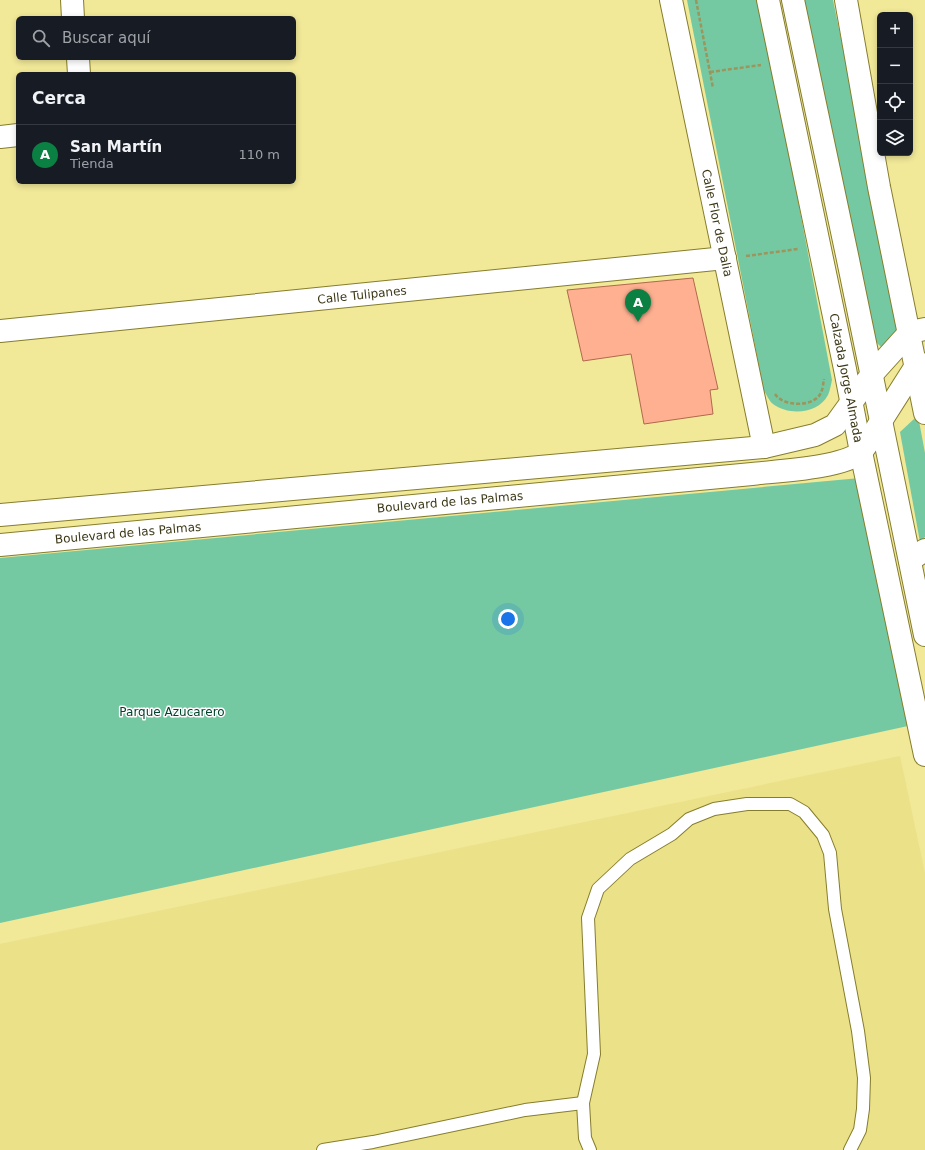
<!DOCTYPE html>
<html lang="es">
<meta charset="utf-8">
<style>
:root{--surface:#171b24;--page:#20242c;--text:#f1f3f6;--muted:#9ea1a6;--line:#363941;--accent:#0b8043}
body{margin:0;font-family:"DejaVu Sans",sans-serif;background:var(--page);color:var(--text)}
.controls{position:absolute;right:12px;top:12px;display:grid;overflow:hidden;border-radius:6px;box-shadow:0 2px 6px #0003}
.controls button{width:36px;height:36px;display:grid;place-items:center;padding:0;border:0;border-bottom:1px solid var(--line);background:var(--surface);color:var(--text);font:20px sans-serif}
.you{position:absolute;left:508px;top:619px;width:14px;height:14px;margin:-10px;border:3px solid #fff;border-radius:50%;background:#1a73e8;box-shadow:0 0 0 6px #1a73e833}
.badge{display:grid;place-items:center;width:26px;height:26px;border-radius:50%;background:var(--accent);color:#fff;font-size:13px;font-weight:700}
.pin{position:absolute;translate:-50% -33px;filter:drop-shadow(0 1px 2px #0008)}
.pin::after{content:'';position:absolute;top:21px;width:14px;height:12px;background:inherit;clip-path:polygon(0 0,100% 0,50% 100%)}
.list{margin:0;padding:0;list-style:none}
h2{display:flex;justify-content:space-between;align-items:center;height:52px;margin:0;padding:0 16px;font-size:17px}
h2 small{font-size:13px;font-weight:400;color:var(--muted)}
.list li{display:grid;grid-template-columns:26px 1fr auto;gap:12px;align-items:center;box-sizing:border-box;height:60px;padding:0 16px;border-top:1px solid var(--line)}
.list b{display:block;font-size:15px;white-space:nowrap}
.list p{margin:0;font-size:13px;white-space:nowrap;color:var(--muted)}
.list em{font-size:13px;font-style:normal;color:var(--muted)}
.icon{flex:none;width:22px;height:22px;fill:none;stroke:currentColor;stroke-width:2;stroke-linecap:round;stroke-linejoin:round}
.map{position:relative;flex:none;width:925px;height:1150px;overflow:hidden}
.search{position:absolute;background:var(--surface);box-shadow:0 2px 6px #0003;left:16px;top:16px;width:280px;height:44px;display:flex;align-items:center;gap:10px;box-sizing:border-box;padding:0 14px;border-radius:6px;color:var(--muted);font-size:15px}
.panel{position:absolute;background:var(--surface);box-shadow:0 2px 6px #0003;left:16px;top:72px;width:280px;height:112px;border-radius:6px}
.map>svg:first-child{display:block}
.built{fill:#ebe188}
.green{fill:#75c9a2}
.building{fill:#feb091;stroke:#b0694c}
.lines{fill:none;stroke-linecap:round;stroke-linejoin:round}
.lane-casing{stroke:#867d2c;stroke-width:14}
.street-casing{stroke:#867d2c;stroke-width:24}
.secondary-casing{stroke:#867d2c;stroke-width:24}
.path{stroke:#9c955c;stroke-width:2.5;stroke-dasharray:4 2;stroke-linecap:butt}
.lane{stroke:#fff;stroke-width:12}
.street{stroke:#fff;stroke-width:22}
.secondary{stroke:#fff;stroke-width:22}
.labels{text-anchor:middle;stroke-width:3;stroke-linejoin:round;paint-order:stroke}
.street-label{font-size:12px;fill:#3c3817;stroke:#fff}
.park-label{font-size:12px;fill:#03422c;stroke:#fff}
</style>
<div class="map">
<svg width="925" height="1150" viewBox="0 0 925 1150">
<rect width="100%" height="100%" fill="#f1e898"/>
<polygon class="built" points="900,756 925,873 925,1150 0,1150 0,944"/>
<g class="green">
<path d="M687,0H760L832,380C831,384 830,391 828,395C818,414 789,416 773,404C769,401 767,395 764,391Z"/>
<polygon points="798,0 833,0 897,309 899,328 885,351 876,342"/>
<polygon points="914,419 919,421 925,453 925,537 920,542 900,432"/>
<polygon points="860,478 908,726 0,923 0,558"/>
</g>
<polygon class="building" points="693,278 718,389 710,390 713,414 644,424 631,354 583,361 567,290"/>
<g class="lines">
<defs>
<g id="lane">
<polyline points="323,1150 373,1142 525,1110 583,1103"/>
<polyline points="590,1150 585,1138 583,1103 594,1054 588,918 598,889 630,859 672,834 689,819 714,809 747,804 790,804 804,812 823,835 830,853 835,909 858,1031 864,1078 863,1109 860,1130 850,1150"/>
</g>
<g id="street">
<polyline points="72,0 73,18"/>
<polyline points="671,0 764,447"/>
<polyline points="846,0 879,187 925,413"/>
<polyline points="78,58 79,74"/>
<polyline points="0,137 18,135"/>
<polyline points="0,331 725,258"/>
<polyline points="872,374 910,332 925,329"/>
<polyline points="881,421 916,366 922,364"/>
<polyline points="910,560 925,550"/>
</g>
<g id="secondary">
<polyline points="768,0 845,369 861,452 925,755"/>
<polyline points="793,0 847,255 925,635"/>
<polyline points="0,515 764,447 815,435 835,425 872,374"/>
<path d="M0,545L752,474C778,471 842,468 861,452C867,446 876,429 881,421"/>
</g>
</defs>
<use href="#lane" class="lane-casing"/>
<use href="#street" class="street-casing"/>
<use href="#secondary" class="secondary-casing"/>
<g class="path">
<polyline points="696,0 713,88"/>
<polyline points="710,72 761,65"/>
<polyline points="746,256 798,249"/>
<path d="M775,394C783,406 808,407 818,397C823,392 823,384 824,379"/>
</g>
<use href="#lane" class="lane"/>
<use href="#street" class="street"/>
<use href="#secondary" class="secondary"/>
</g>
<g class="labels">
<g class="street-label">
<text transform="translate(717 223) rotate(78)" y="4">Calle Flor de Dalia</text>
<text transform="translate(362 295) rotate(-6)" y="4">Calle Tulipanes</text>
<text transform="translate(846 378) rotate(79)" y="4">Calzada Jorge Almada</text>
<text transform="translate(450 502) rotate(-5)" y="4">Boulevard de las Palmas</text>
<text transform="translate(128 533) rotate(-5)" y="4">Boulevard de las Palmas</text>
</g>
<g class="park-label">
<text x="172" y="716">Parque Azucarero</text>
</g>
</g>
</svg>
<div class="controls">
<button>+</button>
<button>−</button>
<button><svg class="icon" aria-label="locate" viewBox="0 0 24 24"><circle cx="12" cy="12" r="6"/><path d="M12 2v4M12 18v4M2 12h4M18 12h4"/></svg></button>
<button><svg class="icon" aria-label="layers" viewBox="0 0 24 24"><path d="M12 4l9 5-9 5-9-5zM3 14l9 5 9-5"/></svg></button>
</div>
<div class="you"></div>
<div class="pin badge" style="left:638px;top:322px">A</div>
<div class="search"><svg class="icon" aria-label="search" viewBox="0 0 24 24"><circle cx="10" cy="10" r="6"/><path d="M15 15l6 6"/></svg>Buscar aquí</div>
<section class="panel">
<h2>Cerca<small></small></h2>
<ul class="list">
<li><span class="badge">A</span><div><b>San Martín</b><p>Tienda</p></div><em>110 m</em></li>
</ul>
</section>
</div>
